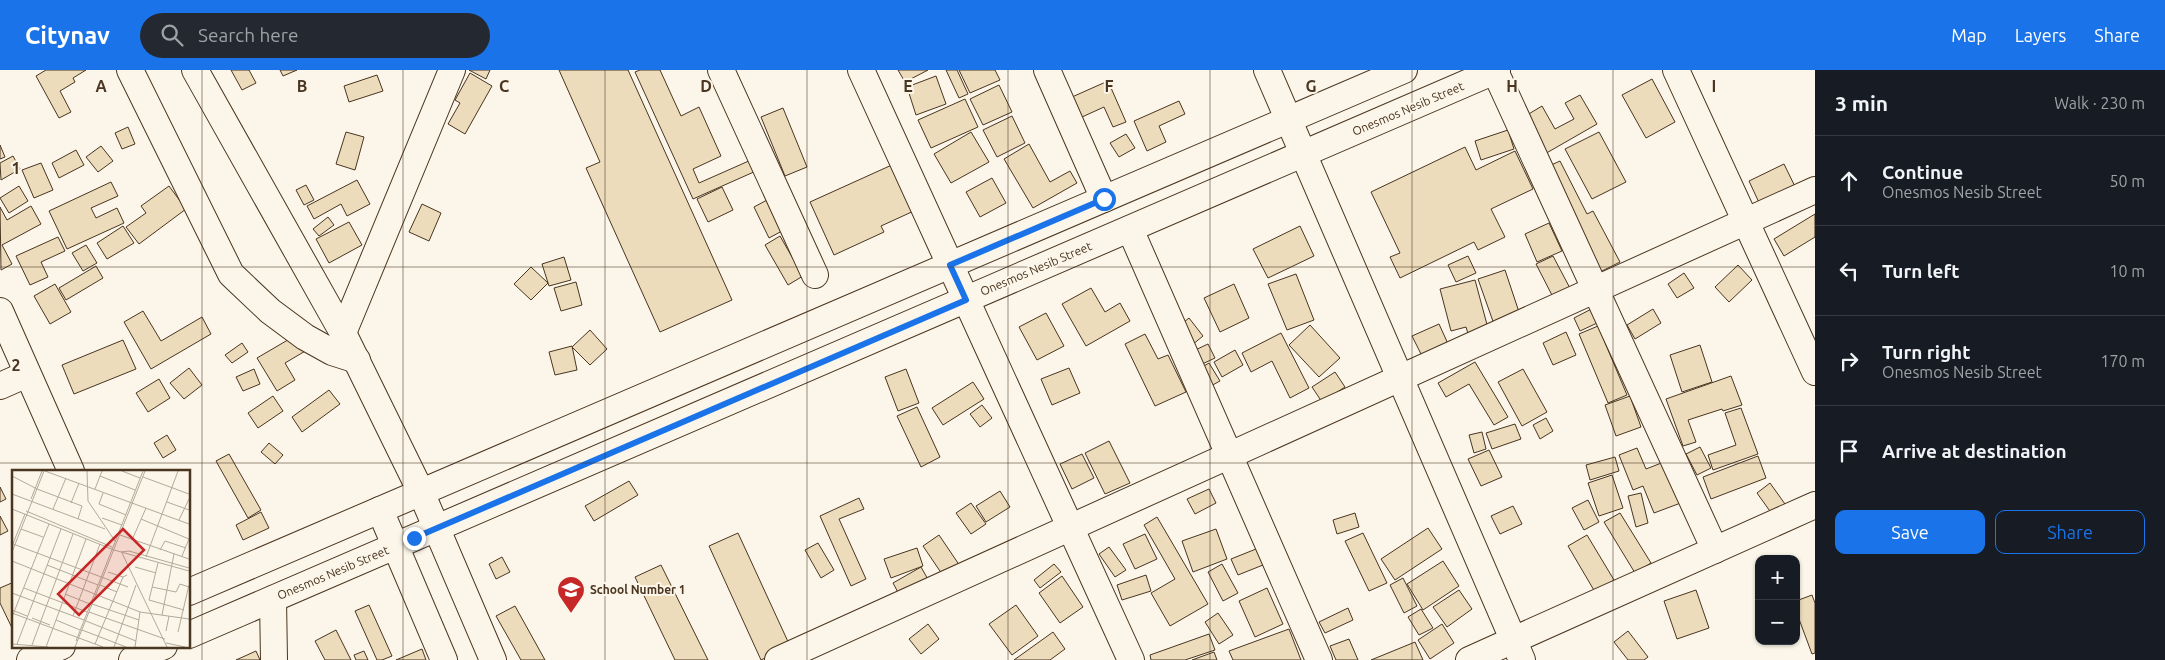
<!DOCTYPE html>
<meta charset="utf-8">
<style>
:root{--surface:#171b24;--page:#242831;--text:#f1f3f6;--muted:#9ea1a6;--line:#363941;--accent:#1a73e8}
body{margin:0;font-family:Ubuntu,sans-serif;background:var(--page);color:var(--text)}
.controls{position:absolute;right:15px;bottom:15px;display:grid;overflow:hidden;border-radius:10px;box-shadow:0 1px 4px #0004}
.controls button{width:45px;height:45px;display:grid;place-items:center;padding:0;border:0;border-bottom:1px solid var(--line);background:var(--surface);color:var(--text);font:25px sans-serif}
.stop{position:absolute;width:15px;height:15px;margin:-11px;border:4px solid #1a73e8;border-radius:50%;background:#fff}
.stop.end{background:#1a73e8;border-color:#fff;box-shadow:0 1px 5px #0008}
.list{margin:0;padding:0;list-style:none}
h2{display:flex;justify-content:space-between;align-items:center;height:65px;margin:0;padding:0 20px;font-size:21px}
h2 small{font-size:16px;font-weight:400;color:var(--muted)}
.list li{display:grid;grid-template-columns:32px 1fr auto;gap:15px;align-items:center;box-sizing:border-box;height:90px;padding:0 20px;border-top:1px solid var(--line)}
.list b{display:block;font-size:19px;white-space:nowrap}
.list p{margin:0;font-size:16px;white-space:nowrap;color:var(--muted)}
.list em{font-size:16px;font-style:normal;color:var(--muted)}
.actions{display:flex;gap:10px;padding:15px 20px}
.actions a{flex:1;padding:11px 0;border:1px solid var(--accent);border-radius:10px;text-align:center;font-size:18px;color:var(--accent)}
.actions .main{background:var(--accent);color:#fff}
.icon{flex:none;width:28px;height:28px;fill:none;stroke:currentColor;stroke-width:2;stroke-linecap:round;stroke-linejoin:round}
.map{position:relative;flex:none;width:1815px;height:590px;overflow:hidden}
header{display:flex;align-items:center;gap:30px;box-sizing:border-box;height:70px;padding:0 25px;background:var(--accent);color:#fff}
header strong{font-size:24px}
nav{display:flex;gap:28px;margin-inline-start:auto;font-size:18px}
.search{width:350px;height:45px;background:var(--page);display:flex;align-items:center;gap:12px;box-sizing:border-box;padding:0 18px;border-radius:28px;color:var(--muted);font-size:19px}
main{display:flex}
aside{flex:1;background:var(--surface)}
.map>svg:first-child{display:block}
.building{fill:#ecdcbc;stroke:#4a3520}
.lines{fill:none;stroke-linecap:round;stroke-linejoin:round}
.minor-casing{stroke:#4a3520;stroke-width:28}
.minor{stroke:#fbf6e9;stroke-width:26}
.route{stroke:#1a73e8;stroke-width:6}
.grid{fill:none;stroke:#4a3520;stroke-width:1;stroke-opacity:0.55}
.labels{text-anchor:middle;stroke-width:4;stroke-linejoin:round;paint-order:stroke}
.street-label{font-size:12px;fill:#4a3520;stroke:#fbf6e9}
.poi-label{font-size:12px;font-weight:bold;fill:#4a3520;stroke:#fbf6e9;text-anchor:start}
.inset-road{fill:none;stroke:#b4a999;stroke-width:1}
.view{fill:#c62828;fill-opacity:0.15;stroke:#c62828;stroke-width:2.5}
.inset-edge{fill:none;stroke:#4a3520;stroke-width:2.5}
.grid-label{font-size:16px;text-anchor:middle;font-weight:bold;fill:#4a3520;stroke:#fbf6e9;stroke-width:4;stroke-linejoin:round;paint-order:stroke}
</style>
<header>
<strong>Citynav</strong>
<div class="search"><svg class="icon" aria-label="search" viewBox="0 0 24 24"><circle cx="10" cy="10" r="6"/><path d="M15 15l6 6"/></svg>Search here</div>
<nav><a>Map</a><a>Layers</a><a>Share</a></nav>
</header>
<main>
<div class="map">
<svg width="1815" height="590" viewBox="0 0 1815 590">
<rect width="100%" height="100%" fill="#fbf6e9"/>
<g class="building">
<polygon points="46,0 86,0 73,8 75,12 60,21 71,42 59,48 36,6"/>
<polygon points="231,0 249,0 256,13 242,20"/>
<polygon points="280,0 297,0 283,6"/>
<polygon points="469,0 490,0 486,9"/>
<polygon points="559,0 628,0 732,230 660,262 586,98 600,92"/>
<polygon points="640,0 660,0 681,46 699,37 721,86 693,99 699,113 751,90 756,101 693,129 635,2"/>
<polygon points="898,0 928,0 905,12"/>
<polygon points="946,0 957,0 968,24 959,28"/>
<polygon points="959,0 995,0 1000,10 970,23"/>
<polygon points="470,3 492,16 465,64 448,54 460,33 455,30"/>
<polygon points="377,5 383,21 349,32 344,16"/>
<polygon points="936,6 946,34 916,45 907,17"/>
<polygon points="1652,9 1675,52 1646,68 1622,25"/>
<polygon points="1108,11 1126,52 1113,57 1104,37 1082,47 1072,27"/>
<polygon points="999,15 1012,42 983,55 970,29"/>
<polygon points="1580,25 1597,54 1543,85 1522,48 1542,36 1555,59 1574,49 1565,33"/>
<polygon points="965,29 978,57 931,78 918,50"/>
<polygon points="1179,31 1185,44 1159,56 1166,72 1147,81 1134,51"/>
<polygon points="783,38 807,97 785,106 761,47"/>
<polygon points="1012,46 1025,73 997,87 983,60"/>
<polygon points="128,57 135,74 122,79 115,63"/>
<polygon points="1508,60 1514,79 1481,90 1475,71"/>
<polygon points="346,62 364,67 355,100 336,94"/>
<polygon points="971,62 989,92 951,113 934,84"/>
<polygon points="1599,62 1626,112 1592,129 1565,79"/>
<polygon points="1126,64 1135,78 1119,87 1110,73"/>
<polygon points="1029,74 1050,112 1070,101 1077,113 1033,138 1004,89"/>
<polygon points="0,75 5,87 0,89"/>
<polygon points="101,76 113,91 98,102 86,87"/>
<polygon points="1465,77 1476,100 1515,81 1533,119 1491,139 1505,167 1478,180 1474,172 1400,208 1390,187 1400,183 1371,122"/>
<polygon points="76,80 84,95 59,108 52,93"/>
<polygon points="13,86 20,99 1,110 0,93"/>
<polygon points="1560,91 1587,144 1593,141 1620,192 1600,202 1547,97"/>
<polygon points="41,93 53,120 34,128 22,100"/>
<polygon points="894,94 916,140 881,156 884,162 834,185 810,132"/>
<polygon points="1784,94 1804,135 1768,152 1749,111"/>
<polygon points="992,108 1006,133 980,147 966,122"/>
<polygon points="357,110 370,134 347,146 341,134 314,149 307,136"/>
<polygon points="111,112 118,126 91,138 96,148 117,138 124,153 67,179 49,141"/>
<polygon points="306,115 314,130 304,135 296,120"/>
<polygon points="19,116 28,131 9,143 0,128"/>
<polygon points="169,116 186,139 139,174 126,157 146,143 141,136"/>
<polygon points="722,117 733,140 708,152 697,129"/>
<polygon points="767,130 782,161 769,168 754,137"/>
<polygon points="422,134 441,143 429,171 409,162"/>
<polygon points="31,136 41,154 2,175 12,194 1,200 0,137 7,150"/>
<polygon points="1815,144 1815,167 1784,186 1774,169"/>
<polygon points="328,147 334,155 319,166 313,159"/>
<polygon points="349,152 362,175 329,193 316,169"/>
<polygon points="1549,153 1562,181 1537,192 1525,164"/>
<polygon points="123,156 134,173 107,189 97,173"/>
<polygon points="1300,156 1314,186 1268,208 1253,179"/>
<polygon points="780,166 803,206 788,215 765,175"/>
<polygon points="58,167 65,181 41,192 48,207 30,215 16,186"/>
<polygon points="86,175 97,193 83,201 72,183"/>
<polygon points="1468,186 1476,203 1456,212 1448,195"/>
<polygon points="1553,186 1572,222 1555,231 1536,194"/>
<polygon points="564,187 571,210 549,216 542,194"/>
<polygon points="1738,195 1752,210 1729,232 1715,217"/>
<polygon points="96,196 103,208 66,230 59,218"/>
<polygon points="531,197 548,213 531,230 514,214"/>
<polygon points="1505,200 1521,248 1495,257 1478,209"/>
<polygon points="1684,203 1694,218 1677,228 1668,214"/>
<polygon points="1296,204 1314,250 1287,260 1268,214"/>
<polygon points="1475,210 1489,262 1469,267 1466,257 1451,261 1440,219"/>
<polygon points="576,212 582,235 561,241 554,218"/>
<polygon points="55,214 71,242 50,254 34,226"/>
<polygon points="1234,214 1249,248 1220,262 1204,228"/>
<polygon points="1091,218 1105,242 1120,233 1130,251 1086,276 1062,234"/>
<polygon points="1603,233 1610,247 1580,261 1574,248"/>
<polygon points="1653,239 1661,253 1635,269 1627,255"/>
<polygon points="143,241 161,271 202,247 211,264 151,299 124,252"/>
<polygon points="1046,243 1064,276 1037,290 1019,257"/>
<polygon points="1189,248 1203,266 1192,275 1178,257"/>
<polygon points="1439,254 1449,276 1423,288 1412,266"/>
<polygon points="1310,255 1340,288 1319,307 1289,275"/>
<polygon points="1598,256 1627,325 1608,333 1579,264"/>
<polygon points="590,260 607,279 590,295 572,277"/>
<polygon points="1566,262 1576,285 1553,295 1543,273"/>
<polygon points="1281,263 1309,318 1290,328 1272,291 1251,302 1242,283"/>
<polygon points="298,264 307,280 285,293 295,310 277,321 257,288"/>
<polygon points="1145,264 1158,289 1168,285 1186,322 1155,336 1125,274"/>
<polygon points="123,270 136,299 74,324 62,295"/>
<polygon points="242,273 248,282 232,293 225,285"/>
<polygon points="1208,274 1215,288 1198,296 1191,282"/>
<polygon points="1700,275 1712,312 1682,322 1670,285"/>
<polygon points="572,276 577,300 555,305 549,282"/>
<polygon points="1235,280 1243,295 1222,307 1214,292"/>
<polygon points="1475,292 1508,347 1494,355 1469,314 1446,327 1438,313"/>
<polygon points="1209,293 1220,311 1207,318 1197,300"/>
<polygon points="189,298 202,315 184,329 170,313"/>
<polygon points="1069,298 1080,323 1052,335 1041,309"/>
<polygon points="254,299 260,314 243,321 236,307"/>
<polygon points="906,299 919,333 898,341 885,307"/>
<polygon points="1523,299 1547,342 1522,356 1498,312"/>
<polygon points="1335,302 1345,317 1322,332 1312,317"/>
<polygon points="1731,306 1742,335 1723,341 1722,339 1688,350 1696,372 1683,376 1666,329"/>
<polygon points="159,309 170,328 148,342 136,323"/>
<polygon points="973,312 984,329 943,355 932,338"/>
<polygon points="329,320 340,334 302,362 292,347"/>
<polygon points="273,326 283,341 258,358 248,343"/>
<polygon points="1630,326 1641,357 1616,366 1605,335"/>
<polygon points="982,335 992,348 980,357 970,344"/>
<polygon points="917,337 940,387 921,397 897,346"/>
<polygon points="1741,338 1758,384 1713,400 1708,385 1736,375 1725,343"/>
<polygon points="1546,348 1553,361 1540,369 1533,355"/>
<polygon points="1515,354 1521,369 1492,379 1486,363"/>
<polygon points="1482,362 1486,379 1474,383 1469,365"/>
<polygon points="167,365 176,380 163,388 154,373"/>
<polygon points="1109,371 1130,413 1105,424 1085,383"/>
<polygon points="269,373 283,385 275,394 261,382"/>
<polygon points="1700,377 1711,398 1697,405 1686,384"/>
<polygon points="1637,378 1646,399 1669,390 1686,431 1654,443 1643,416 1633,420 1619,385"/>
<polygon points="1489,380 1502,407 1481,416 1468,389"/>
<polygon points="229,384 261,440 248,448 216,391"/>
<polygon points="1082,384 1094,408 1072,419 1060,394"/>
<polygon points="1758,386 1766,408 1711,429 1703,407"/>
<polygon points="1615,387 1619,401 1590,410 1586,395"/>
<polygon points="1612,405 1623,438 1599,446 1588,413"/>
<polygon points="629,411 638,425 594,451 585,436"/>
<polygon points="1770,413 1785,434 1772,444 1757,423"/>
<polygon points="0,417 6,429 0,432"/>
<polygon points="1209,419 1216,433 1195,444 1187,429"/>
<polygon points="1000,421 1010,437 986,452 976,436"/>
<polygon points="1641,423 1648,453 1636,457 1628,426"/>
<polygon points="859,428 864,439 839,449 866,509 851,516 820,446"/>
<polygon points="1588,430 1599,452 1584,460 1572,438"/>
<polygon points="971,433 986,454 971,464 956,443"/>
<polygon points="1513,436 1522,454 1500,464 1491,446"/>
<polygon points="261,442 269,458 243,470 236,455"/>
<polygon points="1355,443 1359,457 1337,464 1333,450"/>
<polygon points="1620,443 1651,493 1635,503 1604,452"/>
<polygon points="0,446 8,461 0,465"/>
<polygon points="1157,447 1208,534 1170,556 1151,523 1175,509 1144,455"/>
<polygon points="1428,458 1442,479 1395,510 1381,489"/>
<polygon points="1216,459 1227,489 1193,502 1182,471"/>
<polygon points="738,463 790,576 761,590 709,476"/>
<polygon points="1363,463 1387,513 1369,521 1345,471"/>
<polygon points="1145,464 1157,489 1135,499 1123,474"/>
<polygon points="939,465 960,496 944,507 923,476"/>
<polygon points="1587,465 1614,510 1595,522 1568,476"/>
<polygon points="818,473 834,500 821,508 805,480"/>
<polygon points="1109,477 1126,500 1115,507 1099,484"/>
<polygon points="1261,477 1268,493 1238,505 1231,489"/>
<polygon points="917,478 923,496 891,508 884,489"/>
<polygon points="502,487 510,502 496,509 489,494"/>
<polygon points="1443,491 1459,516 1423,540 1407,514"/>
<polygon points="1054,494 1061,502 1040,518 1034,510"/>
<polygon points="1222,494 1238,523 1223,531 1208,502"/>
<polygon points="661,495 708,590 675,590 635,507"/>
<polygon points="921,497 930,513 901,528 893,513"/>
<polygon points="1146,505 1151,521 1122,530 1117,515"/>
<polygon points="1062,506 1083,537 1060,553 1039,523"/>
<polygon points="1403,508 1417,536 1404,543 1390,515"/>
<polygon points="14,512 14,560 13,560 0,533 0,518"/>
<polygon points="1267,518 1283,554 1255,567 1239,531"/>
<polygon points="1459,520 1472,539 1447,557 1433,537"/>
<polygon points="1696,520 1709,558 1677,569 1664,531"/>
<polygon points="1812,525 1815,533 1815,583 1812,584 1796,541 1796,531"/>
<polygon points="369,535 392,586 382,590 377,590 355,541"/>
<polygon points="1016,535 1038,566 1012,585 989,554"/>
<polygon points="515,536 545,590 521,590 496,546"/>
<polygon points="1348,538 1353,550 1325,563 1319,552"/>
<polygon points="1421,539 1433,558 1419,565 1408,547"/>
<polygon points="1218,543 1233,565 1219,574 1205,552"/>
<polygon points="928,554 939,569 921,584 909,569"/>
<polygon points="1442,554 1454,573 1430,589 1418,570"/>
<polygon points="1289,559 1301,590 1233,590 1229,581"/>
<polygon points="336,560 351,590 325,590 315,571"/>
<polygon points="1628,561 1648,587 1644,590 1628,590 1614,572"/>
<polygon points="1053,562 1065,579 1050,590 1014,590"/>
<polygon points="1209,564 1215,580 1185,590 1151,590 1150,585"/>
<polygon points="1349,569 1358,590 1336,590 1330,576"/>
<polygon points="1415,572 1423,590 1371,590"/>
<polygon points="422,579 426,590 396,590"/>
<polygon points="256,581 260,590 236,590"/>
<polygon points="364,581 368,590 356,590 354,585"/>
<polygon points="1214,582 1217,590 1192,590"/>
</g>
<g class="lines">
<defs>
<g id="minor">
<polyline points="130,0 231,204 270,241 305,267 332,282 357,290"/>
<polyline points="195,0 343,263 421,422 493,590"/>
<polyline points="721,0 815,205"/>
<polyline points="861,0 1131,590"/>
<polyline points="1047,0 1104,129"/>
<polyline points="1267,0 1522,590"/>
<polyline points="1676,0 1815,302"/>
<polyline points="1495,1 1715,480"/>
<polyline points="1130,159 1319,590"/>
<polyline points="0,241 71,401"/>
<polyline points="343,263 452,0"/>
<polyline points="0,316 27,304"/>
<polyline points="380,440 444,590"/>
<polyline points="189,522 1404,0"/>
<polyline points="273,529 274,590"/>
<polyline points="189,565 1497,0"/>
<polyline points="30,590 62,576"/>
<polyline points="132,590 164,576"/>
<polyline points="778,590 1815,120"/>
<polyline points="1469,590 1815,435"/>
</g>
</defs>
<use href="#minor" class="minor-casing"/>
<use href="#minor" class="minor"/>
</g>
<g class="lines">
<polyline class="route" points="414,468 966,230 950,195 1104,129"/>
</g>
<path class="grid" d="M202,0V590M403,0V590M605,0V590M807,0V590M1008,0V590M1210,0V590M1412,0V590M1613,0V590M0,197H1815M0,393H1815"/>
<defs>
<symbol id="school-pin" viewBox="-11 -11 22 30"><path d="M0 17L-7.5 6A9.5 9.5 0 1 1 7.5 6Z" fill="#c62828" stroke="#fbf6e9"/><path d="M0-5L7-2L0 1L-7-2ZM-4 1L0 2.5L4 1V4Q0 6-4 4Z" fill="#fff"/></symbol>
</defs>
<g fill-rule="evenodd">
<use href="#school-pin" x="555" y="504" width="32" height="43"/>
</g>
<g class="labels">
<g class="street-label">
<text transform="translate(1408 39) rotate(-23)" y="4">Onesmos Nesib Street</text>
<text transform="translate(1036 199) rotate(-23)" y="4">Onesmos Nesib Street</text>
<text transform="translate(333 503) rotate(-23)" y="4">Onesmos Nesib Street</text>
</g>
<g class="poi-label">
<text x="590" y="524">School Number 1</text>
</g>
</g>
<g transform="translate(12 400)">
<rect width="178" height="178" fill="#fbf6e9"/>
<path class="inset-road" d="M33,1L177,54M75,1L76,31L103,71M110,1L128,8M0,6L25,19L70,36L66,49M88,6L123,20M131,7L177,24M83,19L90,1M91,23L87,34L114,45M0,24L93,59M19,29L30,1M155,32L177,40M59,33L67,13M0,39L102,80L177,101M41,39L54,8M14,41L100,77M90,48L110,55M129,49L177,69M167,50L177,29M9,59L31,67M108,65L177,89M120,70L134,38M1,74L116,117M0,76L13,44M148,80L153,71L174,78M0,82L32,1M109,82L117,81L177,98M110,83L155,177M170,86L177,69M134,87L166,1M0,91L128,142L177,149M146,93L137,130L172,140M35,95L86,115M123,97L144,103M96,102L111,107M88,115L105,122M140,117L164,122L168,114L177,117M12,118L75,142M0,123L72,150M53,124L78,134M80,134L127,150M0,140L15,146M77,142L153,169M0,143L91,177M150,145L162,84M61,146L88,74M0,147L37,54M20,148L38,155M44,150L68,160M74,151L124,171M70,160L114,177M154,161L157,146M166,162L177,115M64,171L131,1M154,173L173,177M0,174L36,177M5,174L49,59M83,174L111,107L115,105M20,175L61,64M34,177L74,69M63,177L133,1M102,177L124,115M123,177L128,142"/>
<path class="view" d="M111,59L132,80L67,145L46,124Z"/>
<rect width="178" height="178" class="inset-edge"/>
</g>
<g class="grid-label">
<text x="101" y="22">A</text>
<text x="302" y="22">B</text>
<text x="504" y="22">C</text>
<text x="706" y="22">D</text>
<text x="908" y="22">E</text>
<text x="1109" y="22">F</text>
<text x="1311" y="22">G</text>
<text x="1512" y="22">H</text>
<text x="1714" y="22">I</text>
<text x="16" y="104">1</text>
<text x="16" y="301">2</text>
</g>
</svg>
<div class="controls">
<button>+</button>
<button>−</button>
</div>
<div class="stop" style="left:1104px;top:129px"></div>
<div class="stop end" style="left:414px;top:468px"></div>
</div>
<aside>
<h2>3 min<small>Walk · 230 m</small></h2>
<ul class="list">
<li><svg class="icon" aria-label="ahead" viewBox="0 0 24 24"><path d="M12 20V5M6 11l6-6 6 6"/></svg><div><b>Continue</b><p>Onesmos Nesib Street</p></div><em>50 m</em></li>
<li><svg class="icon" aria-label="left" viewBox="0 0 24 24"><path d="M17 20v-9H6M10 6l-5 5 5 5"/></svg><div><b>Turn left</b></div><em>10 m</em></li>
<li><svg class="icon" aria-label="right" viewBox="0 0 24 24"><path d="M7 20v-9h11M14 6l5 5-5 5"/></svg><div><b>Turn right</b><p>Onesmos Nesib Street</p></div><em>170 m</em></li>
<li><svg class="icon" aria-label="arrive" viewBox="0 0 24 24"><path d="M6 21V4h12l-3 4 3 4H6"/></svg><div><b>Arrive at destination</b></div></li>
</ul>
<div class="actions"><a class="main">Save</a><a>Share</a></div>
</aside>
</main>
